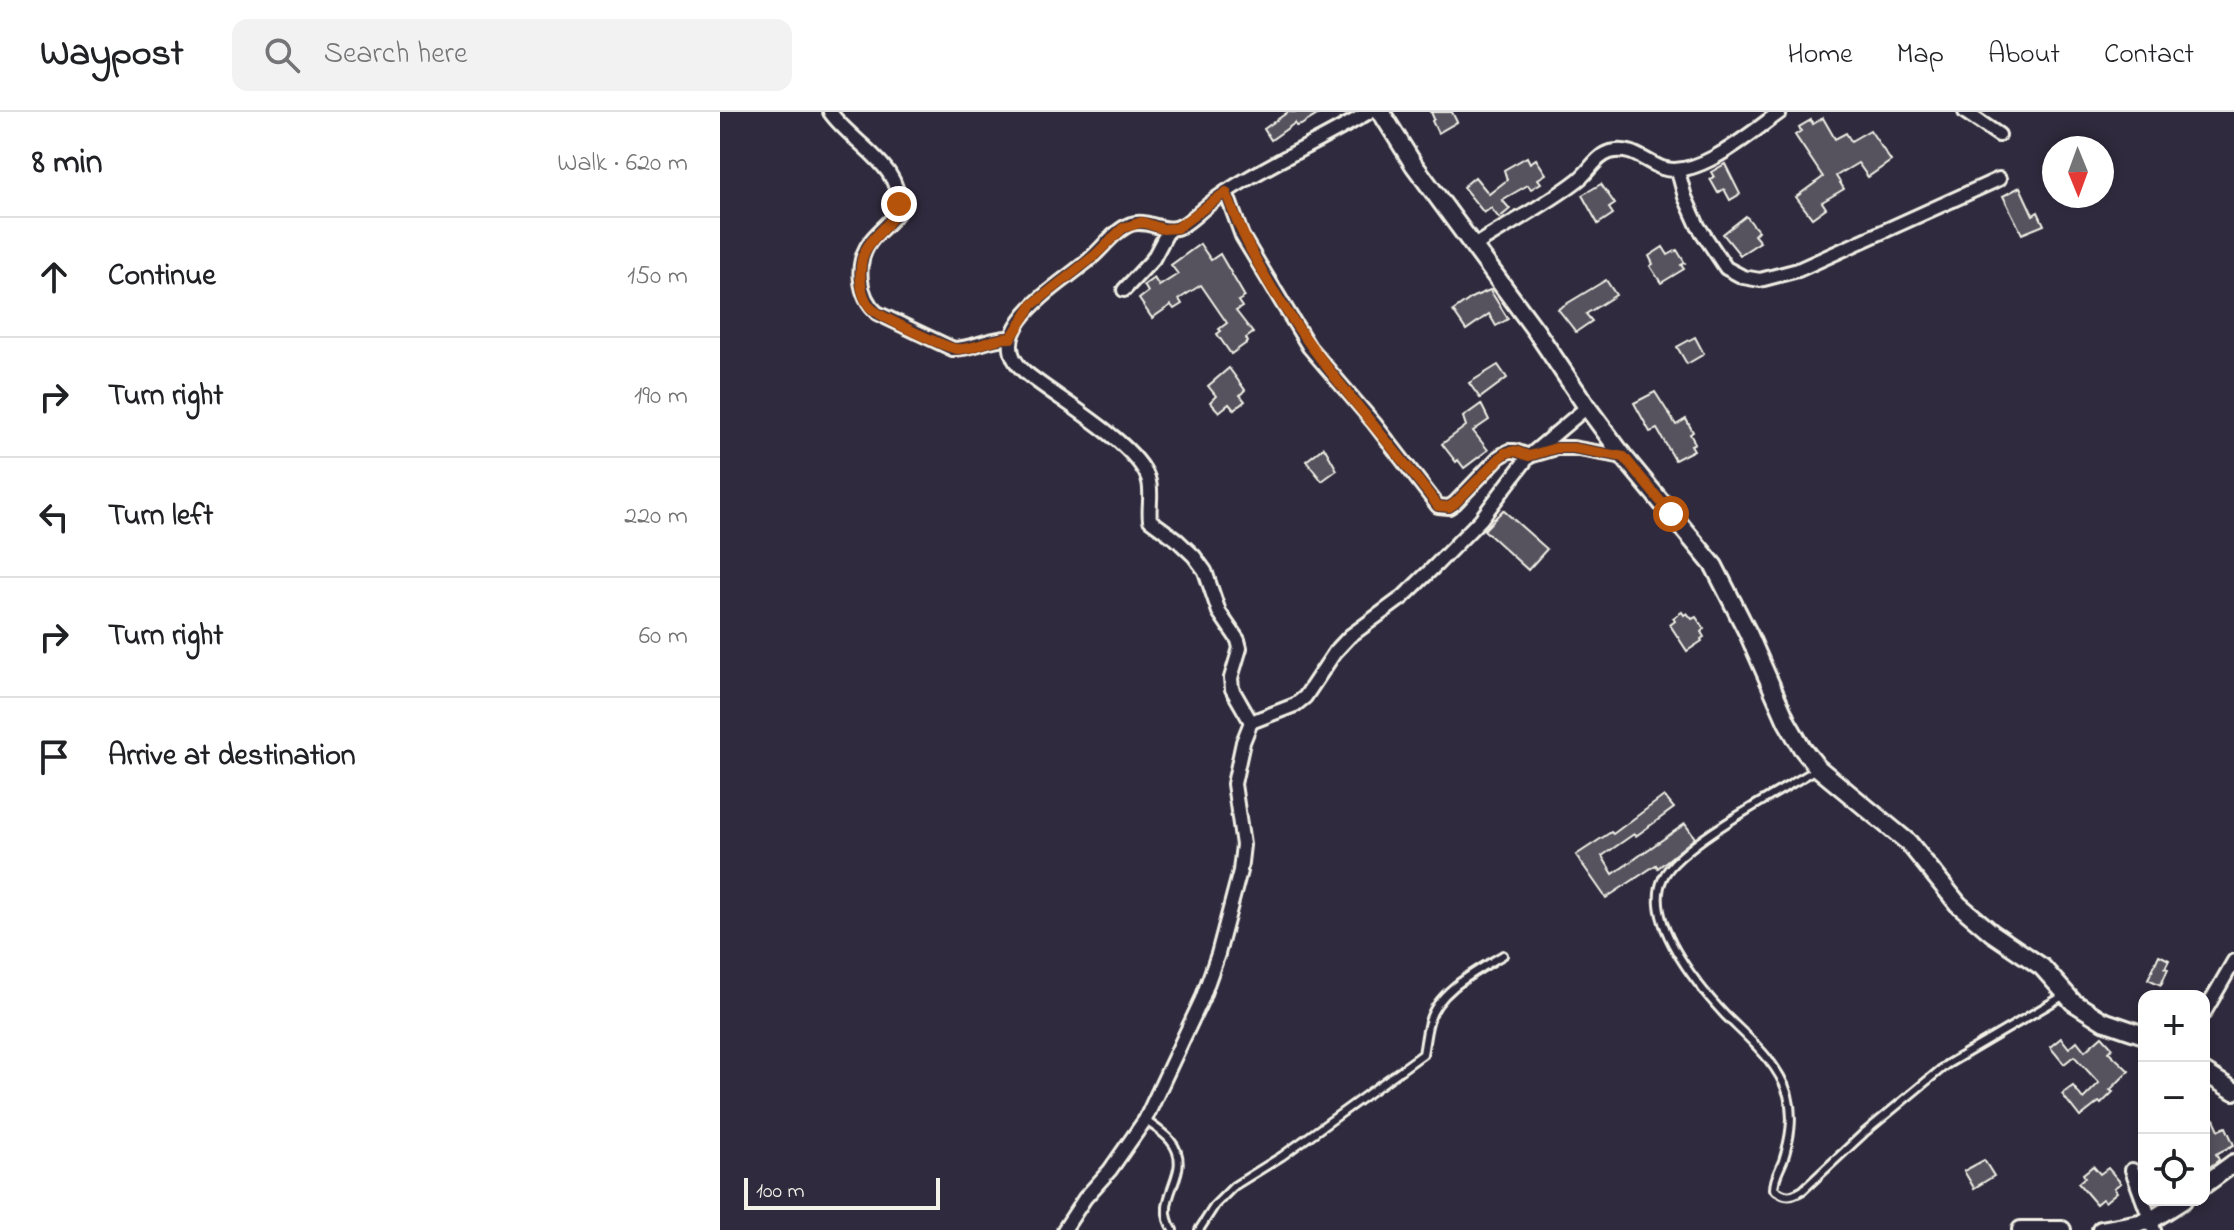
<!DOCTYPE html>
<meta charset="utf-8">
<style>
:root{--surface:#fff;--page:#f2f2f2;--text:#202124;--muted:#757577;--line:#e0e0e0}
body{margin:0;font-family:"Indie Flower",sans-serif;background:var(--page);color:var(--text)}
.controls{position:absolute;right:24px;bottom:24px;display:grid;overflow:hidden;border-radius:16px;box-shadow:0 4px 12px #0003}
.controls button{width:72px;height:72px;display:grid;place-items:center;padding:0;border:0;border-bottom:2px solid var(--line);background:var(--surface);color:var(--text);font:40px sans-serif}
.compass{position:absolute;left:1322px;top:24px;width:72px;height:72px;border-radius:50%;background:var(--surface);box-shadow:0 4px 12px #0003;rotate:179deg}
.scale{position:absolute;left:24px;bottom:20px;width:196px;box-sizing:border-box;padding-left:8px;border:4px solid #f4f1e8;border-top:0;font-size:22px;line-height:28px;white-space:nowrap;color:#f4f1e8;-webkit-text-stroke:6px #2f2a3d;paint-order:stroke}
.stop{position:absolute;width:24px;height:24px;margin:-18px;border:6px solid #b45309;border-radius:50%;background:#fff}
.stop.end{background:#b45309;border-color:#fff;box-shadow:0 2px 8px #0008}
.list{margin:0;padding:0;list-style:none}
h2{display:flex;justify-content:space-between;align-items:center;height:104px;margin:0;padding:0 32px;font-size:34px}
h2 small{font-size:26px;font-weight:400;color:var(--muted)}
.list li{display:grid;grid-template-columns:52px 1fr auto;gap:24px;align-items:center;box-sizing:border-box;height:120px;padding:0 32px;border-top:2px solid var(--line)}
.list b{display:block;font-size:30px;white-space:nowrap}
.list em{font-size:26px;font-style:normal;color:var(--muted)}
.icon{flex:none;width:44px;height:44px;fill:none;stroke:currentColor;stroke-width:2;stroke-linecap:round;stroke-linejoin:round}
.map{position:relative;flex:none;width:1514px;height:1118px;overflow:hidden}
header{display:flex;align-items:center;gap:48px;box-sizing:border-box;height:112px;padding:0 40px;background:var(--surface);border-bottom:2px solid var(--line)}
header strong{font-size:38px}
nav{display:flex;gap:44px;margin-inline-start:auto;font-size:28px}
.search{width:560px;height:72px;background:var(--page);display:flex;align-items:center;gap:20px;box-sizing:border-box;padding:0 28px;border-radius:16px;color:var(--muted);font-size:30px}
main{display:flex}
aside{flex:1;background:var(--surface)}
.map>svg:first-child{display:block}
.building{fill:#56525f;stroke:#f4f1e8;stroke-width:2}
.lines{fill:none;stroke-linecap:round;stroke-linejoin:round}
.lane-casing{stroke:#f4f1e8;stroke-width:12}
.street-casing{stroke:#f4f1e8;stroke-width:18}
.secondary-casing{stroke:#f4f1e8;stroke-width:22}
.lane{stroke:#2f2a3d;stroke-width:6}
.street{stroke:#2f2a3d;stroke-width:12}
.secondary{stroke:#2f2a3d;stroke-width:16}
.route{stroke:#b45309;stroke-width:10}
</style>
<header>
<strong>Waypost</strong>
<div class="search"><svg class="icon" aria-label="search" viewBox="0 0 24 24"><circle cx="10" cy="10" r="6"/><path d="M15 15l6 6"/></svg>Search here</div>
<nav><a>Home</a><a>Map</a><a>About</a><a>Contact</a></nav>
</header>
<main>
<aside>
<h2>8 min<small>Walk · 620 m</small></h2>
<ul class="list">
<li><svg class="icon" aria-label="ahead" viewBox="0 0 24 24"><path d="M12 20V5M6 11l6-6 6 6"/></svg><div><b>Continue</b></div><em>150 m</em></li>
<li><svg class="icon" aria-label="right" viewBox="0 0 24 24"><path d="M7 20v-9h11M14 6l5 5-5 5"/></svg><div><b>Turn right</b></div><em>190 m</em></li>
<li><svg class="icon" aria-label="left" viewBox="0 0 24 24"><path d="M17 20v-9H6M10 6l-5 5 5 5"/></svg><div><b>Turn left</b></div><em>220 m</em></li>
<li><svg class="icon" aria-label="right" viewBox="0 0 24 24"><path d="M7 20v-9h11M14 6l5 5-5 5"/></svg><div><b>Turn right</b></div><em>60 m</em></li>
<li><svg class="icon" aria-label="arrive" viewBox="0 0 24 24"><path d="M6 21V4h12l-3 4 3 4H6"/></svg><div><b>Arrive at destination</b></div></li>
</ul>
</aside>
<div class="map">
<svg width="1514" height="1118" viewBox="0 0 1514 1118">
<rect width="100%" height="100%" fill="#2f2a3d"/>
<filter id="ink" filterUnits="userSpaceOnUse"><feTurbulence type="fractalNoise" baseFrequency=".0125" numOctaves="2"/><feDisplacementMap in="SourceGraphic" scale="16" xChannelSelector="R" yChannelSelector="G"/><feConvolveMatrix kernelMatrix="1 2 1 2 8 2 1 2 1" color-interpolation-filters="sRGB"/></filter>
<g filter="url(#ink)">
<g class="building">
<polygon points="568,0 602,0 581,13 576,14 575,11 551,28 544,17"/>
<polygon points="711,0 732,0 737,10 718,21 712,9 714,7"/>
<polygon points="1103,6 1115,27 1126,21 1131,29 1150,18 1171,49 1148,65 1138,51 1116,64 1124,77 1102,90 1106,96 1092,106 1076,85 1103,65 1075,23 1081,19 1079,15 1091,8 1093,12"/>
<polygon points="807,45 810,51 816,47 826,62 818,67 821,71 811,77 808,73 782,88 790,97 779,106 771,96 764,101 743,75 755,65 769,82 787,68 784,58"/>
<polygon points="1005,52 1020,82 1010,88 1004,77 998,81 990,67 994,65 991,60"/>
<polygon points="881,72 895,92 889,96 893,102 878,112 862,83"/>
<polygon points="1300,75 1313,103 1318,100 1324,113 1302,122 1283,84"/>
<polygon points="1026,104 1038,119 1034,123 1040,130 1020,143 1003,122"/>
<polygon points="480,132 491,148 500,142 525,185 518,189 522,195 516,199 533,221 526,226 528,230 511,242 497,222 501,219 499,217 507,211 481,173 459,187 462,192 454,197 451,193 432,206 419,187 428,180 424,173 434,166 439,174 458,162 451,153"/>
<polygon points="943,135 948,143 957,138 965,151 961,153 964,157 941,171 930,154 933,152 929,144"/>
<polygon points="886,168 896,183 866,202 872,209 856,220 838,197"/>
<polygon points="770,178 788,207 776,214 769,202 746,218 733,199 753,185"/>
<polygon points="975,225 984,242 967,252 957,235"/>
<polygon points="778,253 787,266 760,286 749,271"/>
<polygon points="509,256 525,278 520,283 525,289 514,298 509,292 499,300 490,290 496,284 488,274"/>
<polygon points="935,280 956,313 966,307 973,320 970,322 975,331 971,333 974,338 955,348 937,317 930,320 914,291"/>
<polygon points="761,292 769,308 753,319 768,338 744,356 738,348 736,350 722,332 746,314 743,305"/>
<polygon points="604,335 617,358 602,369 586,349"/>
<polygon points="783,398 827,437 808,458 764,418"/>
<polygon points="962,500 964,503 967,501 972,507 976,505 984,517 981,520 984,525 981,527 982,529 967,539 950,513 955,509 953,506"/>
<polygon points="944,684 954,696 916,724 914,722 882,744 893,762 965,712 975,726 938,756 936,753 886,786 856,743 891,720 893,722"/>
<polygon points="1439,843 1449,848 1445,856 1448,857 1441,873 1428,867"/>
<polygon points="1382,924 1393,936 1389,940 1409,959 1390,978 1393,980 1381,992 1379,990 1360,1005 1342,982 1353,974 1363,987 1379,971 1354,944 1344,952 1330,935 1341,926 1349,936 1357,929 1365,939"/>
<polygon points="1494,1007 1499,1018 1506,1015 1514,1033 1496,1042 1499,1048 1484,1059 1484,1011"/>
<polygon points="1264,1048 1274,1064 1254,1076 1244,1059"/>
<polygon points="1373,1054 1380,1062 1388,1056 1401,1071 1394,1076 1397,1080 1385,1090 1382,1087 1376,1092 1358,1071 1365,1065 1363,1062"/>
</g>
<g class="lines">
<defs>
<g id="lane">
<path d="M1095,658C1061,679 958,733 943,766C923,808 978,874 1005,903C1029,927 1058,950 1068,983C1074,1006 1070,1027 1063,1049C1059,1059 1054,1066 1054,1077C1066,1086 1071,1085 1083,1078L1144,1021L1226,953L1343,884"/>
<path d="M425,1008C433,1014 443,1020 450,1028C477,1060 431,1085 453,1118"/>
<path d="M479,1118L495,1093L514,1074L562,1044L703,942C705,932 706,920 709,910C717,879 757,859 783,843"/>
</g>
<g id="street">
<path d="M110,0C133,33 187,55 177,101C169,112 158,119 150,130C135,151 138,184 157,201L233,237C254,237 270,225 291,226"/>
<polyline points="1245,0 1279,23"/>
<polyline points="958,59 965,85 978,114 1006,156 1023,165 1040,168 1078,158 1279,67"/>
<polyline points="506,80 522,124 589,235 654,311 718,394 729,395 735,391 779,345 789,339 795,339 809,344 836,336 853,336 904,345"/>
<path d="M754,134C788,112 826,93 858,68C870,59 876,44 890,40C911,34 924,49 942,56C977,68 1032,20 1060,0"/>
<polyline points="404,178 433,147 449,117"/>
<path d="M531,610L512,577L511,566L520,536L518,528L499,500L485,459L474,444L456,427L430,408C428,394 433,380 428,366C415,330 336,286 305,260C259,220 338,174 365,151C380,140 393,119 411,112C429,106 445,124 463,113C473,107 482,97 492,90C503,81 515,74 527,67C567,43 610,24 649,0"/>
<polyline points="1484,901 1514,849"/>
<polyline points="1412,1058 1434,1118"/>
<polyline points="344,1118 365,1086 390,1058 425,1008 482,887 498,842 520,759 523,733 514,672 523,630 531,610 575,593 585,585 615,540 630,524 683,485 716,453 761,407 809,344 867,295"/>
</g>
<g id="secondary">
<polyline points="661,0 694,53 816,219 867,295 904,345 994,454 1028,521 1067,610 1082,636 1098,656 1189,731 1238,792 1272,821 1322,855 1353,890 1383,909 1424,923"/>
<polyline points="1484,960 1514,979"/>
<polyline points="1484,1073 1514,1051"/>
<polyline points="1301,1118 1342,1118"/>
<polyline points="1381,1118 1430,1109 1463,1088"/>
</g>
</defs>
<use href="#lane" class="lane-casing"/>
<use href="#street" class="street-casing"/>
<use href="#secondary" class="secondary-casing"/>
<use href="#lane" class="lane"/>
<use href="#street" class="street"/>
<use href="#secondary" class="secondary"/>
</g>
</g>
<g class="lines" filter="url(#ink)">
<path class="route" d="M179,92C173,115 148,124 142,147C139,162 140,183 150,195C156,203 227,237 238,237C256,238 272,225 291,226L312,193L373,145L403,116L422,110L443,117L457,116L506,80C548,202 642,293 718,394L729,395L735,391L785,341L795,339L809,344L836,336H853L904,345L951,402"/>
</g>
</svg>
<div class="controls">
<button>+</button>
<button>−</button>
<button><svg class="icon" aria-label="locate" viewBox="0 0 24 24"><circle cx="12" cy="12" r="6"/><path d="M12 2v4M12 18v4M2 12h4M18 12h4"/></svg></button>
</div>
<svg class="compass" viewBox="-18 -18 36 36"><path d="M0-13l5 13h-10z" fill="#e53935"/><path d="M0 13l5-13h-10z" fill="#757577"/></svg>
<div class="scale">100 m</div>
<div class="stop" style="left:951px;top:402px"></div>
<div class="stop end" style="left:179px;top:92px"></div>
</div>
</main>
